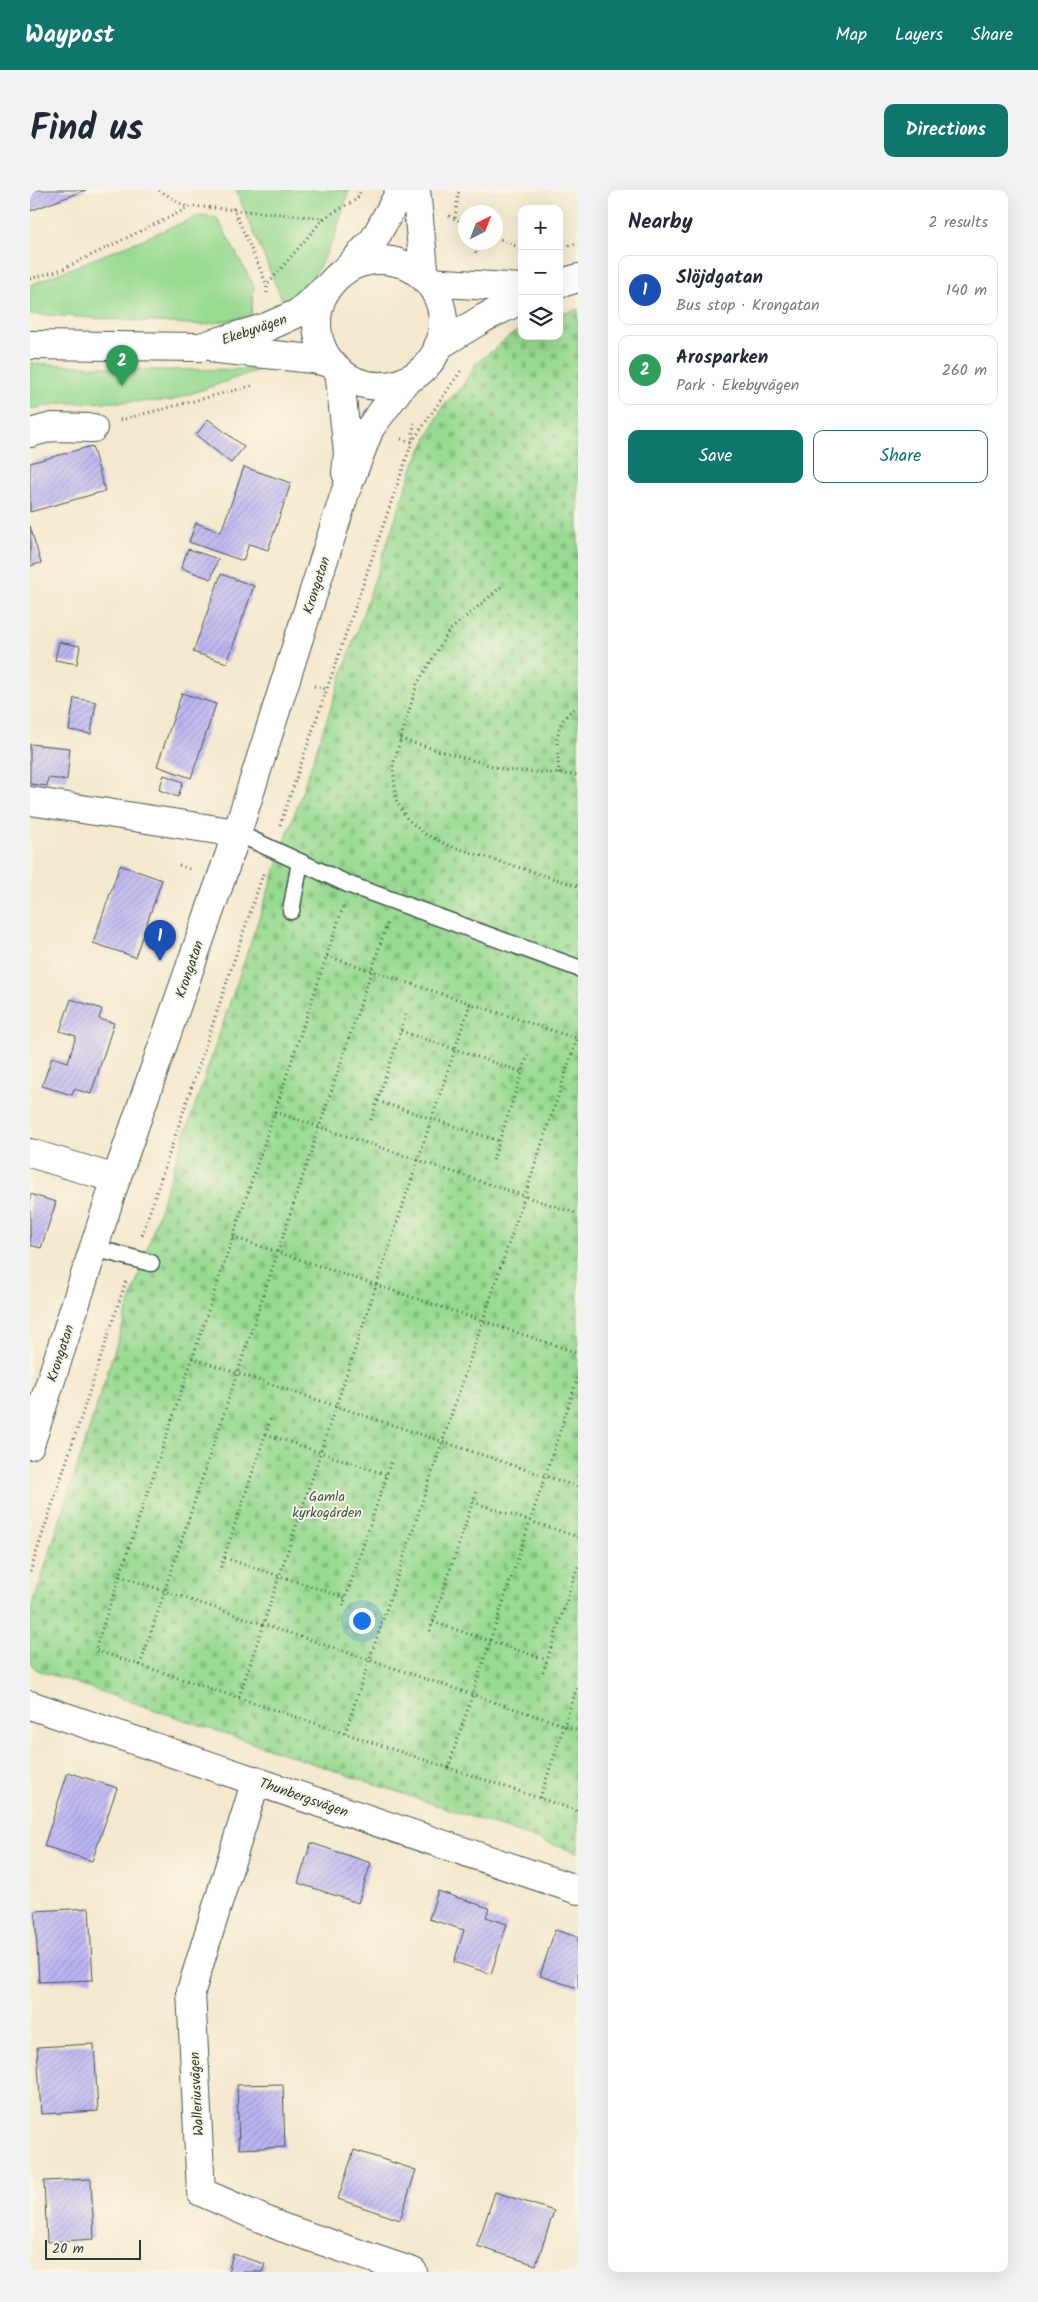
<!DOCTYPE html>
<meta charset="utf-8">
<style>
:root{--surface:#fff;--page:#f2f2f3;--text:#1f2937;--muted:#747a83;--line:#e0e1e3;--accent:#0f766e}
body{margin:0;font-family:Kalam,sans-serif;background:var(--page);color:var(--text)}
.controls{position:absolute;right:15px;top:15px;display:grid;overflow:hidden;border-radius:10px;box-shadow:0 5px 20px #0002}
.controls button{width:45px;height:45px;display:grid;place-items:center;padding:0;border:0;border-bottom:1px solid var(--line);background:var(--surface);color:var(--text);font:25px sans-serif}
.compass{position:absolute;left:428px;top:15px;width:45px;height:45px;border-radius:50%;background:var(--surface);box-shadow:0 5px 20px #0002;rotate:42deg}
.scale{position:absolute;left:15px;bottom:12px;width:96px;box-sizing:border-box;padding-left:5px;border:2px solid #1f3d34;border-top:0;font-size:14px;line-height:18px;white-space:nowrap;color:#1f3d34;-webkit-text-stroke:4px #fcf5e5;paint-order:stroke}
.you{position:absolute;left:331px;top:1430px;width:18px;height:18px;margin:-12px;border:4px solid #fff;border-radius:50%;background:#1a73e8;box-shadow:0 0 0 8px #1a73e833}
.badge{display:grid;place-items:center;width:32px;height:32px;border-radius:50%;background:var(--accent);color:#fff;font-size:16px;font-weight:700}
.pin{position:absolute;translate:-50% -41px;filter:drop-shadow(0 1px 2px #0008)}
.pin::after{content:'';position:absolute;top:26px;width:18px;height:15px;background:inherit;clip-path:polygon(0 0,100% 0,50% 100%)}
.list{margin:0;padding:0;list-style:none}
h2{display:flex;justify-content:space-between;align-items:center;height:65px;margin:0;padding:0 20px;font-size:21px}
h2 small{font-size:16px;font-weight:400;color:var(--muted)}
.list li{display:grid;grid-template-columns:32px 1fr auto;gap:15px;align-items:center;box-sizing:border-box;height:70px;margin:0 10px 10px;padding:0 10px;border:1px solid var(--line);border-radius:10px}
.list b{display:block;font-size:19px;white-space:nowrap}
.list p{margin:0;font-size:16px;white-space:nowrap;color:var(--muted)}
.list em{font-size:16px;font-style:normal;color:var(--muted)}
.actions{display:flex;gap:10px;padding:15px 20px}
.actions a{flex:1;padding:11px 0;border:1px solid var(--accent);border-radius:10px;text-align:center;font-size:18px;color:var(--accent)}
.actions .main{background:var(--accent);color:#fff}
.icon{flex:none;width:28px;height:28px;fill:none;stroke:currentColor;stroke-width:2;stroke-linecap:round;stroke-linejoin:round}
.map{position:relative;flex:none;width:548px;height:2082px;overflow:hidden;border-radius:10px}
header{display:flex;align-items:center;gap:30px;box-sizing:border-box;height:70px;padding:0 25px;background:var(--accent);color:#fff}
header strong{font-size:24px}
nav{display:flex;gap:28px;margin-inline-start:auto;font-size:18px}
.intro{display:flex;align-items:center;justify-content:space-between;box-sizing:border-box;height:120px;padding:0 30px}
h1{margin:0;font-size:35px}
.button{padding:12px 22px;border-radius:10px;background:var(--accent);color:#fff;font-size:18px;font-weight:700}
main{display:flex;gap:30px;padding:0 30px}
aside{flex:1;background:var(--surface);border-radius:10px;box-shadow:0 5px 20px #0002}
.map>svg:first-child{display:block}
.green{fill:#98da91;stroke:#5c8c62}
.cemetery{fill:url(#cemetery-stones);stroke:#5c8c62}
.building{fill:url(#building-hatch)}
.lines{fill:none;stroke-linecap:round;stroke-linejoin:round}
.service-casing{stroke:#3f574b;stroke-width:19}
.minor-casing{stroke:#3f574b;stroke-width:30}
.tertiary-casing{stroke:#3f574b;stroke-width:30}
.path{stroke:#3f574b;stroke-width:3;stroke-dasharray:1 4;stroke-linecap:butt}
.service{stroke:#fff;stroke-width:16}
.minor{stroke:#fff;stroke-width:28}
.tertiary{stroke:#fff;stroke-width:28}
.labels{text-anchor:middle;stroke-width:4;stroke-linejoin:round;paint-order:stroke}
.street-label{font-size:14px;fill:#1f3d34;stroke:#fcf5e5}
.park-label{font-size:14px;fill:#375c47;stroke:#fcf5e5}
</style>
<header>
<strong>Waypost</strong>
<nav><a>Map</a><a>Layers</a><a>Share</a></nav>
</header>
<div class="intro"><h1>Find us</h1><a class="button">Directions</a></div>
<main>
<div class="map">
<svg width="548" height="2082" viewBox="0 0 548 2082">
<defs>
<pattern id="cemetery-stones" width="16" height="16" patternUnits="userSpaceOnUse" patternTransform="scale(1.25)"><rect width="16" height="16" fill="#98da91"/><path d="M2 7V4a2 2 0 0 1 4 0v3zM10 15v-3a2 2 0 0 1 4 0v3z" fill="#83bc7e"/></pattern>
<pattern id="building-hatch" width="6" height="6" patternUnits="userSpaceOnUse" patternTransform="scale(1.25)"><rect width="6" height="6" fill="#bdb6f3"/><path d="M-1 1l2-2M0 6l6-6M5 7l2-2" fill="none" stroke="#9995c6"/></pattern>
</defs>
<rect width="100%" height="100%" fill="#fcf5e5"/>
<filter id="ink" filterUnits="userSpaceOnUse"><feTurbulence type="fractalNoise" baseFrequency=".02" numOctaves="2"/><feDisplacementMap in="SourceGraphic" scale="10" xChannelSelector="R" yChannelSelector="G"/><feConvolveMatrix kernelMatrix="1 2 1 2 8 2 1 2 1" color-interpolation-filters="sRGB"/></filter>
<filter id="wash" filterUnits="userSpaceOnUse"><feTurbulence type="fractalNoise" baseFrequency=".0096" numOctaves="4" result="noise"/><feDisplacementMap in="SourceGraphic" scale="20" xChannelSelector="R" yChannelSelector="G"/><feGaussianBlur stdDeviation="1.12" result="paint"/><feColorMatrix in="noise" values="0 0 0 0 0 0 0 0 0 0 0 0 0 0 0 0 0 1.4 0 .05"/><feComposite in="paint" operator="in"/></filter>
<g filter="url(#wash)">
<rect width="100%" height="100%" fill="#f4e8ce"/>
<g class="green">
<polygon points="206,0 319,0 304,48 280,94 253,112"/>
<polygon points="169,26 187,28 224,96 221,126 173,135 0,124 0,95"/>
<polygon points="0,173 126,180 231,179 140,211 32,213 0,219"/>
</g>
<polygon class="cemetery" points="548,119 548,1663 7,1480 0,1473 0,1424 135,1003 384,274 414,214 429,201 446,174 491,137 492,146 529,146 529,125"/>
<g id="blocks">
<g class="building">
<polygon points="0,0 56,0 0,21"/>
<polygon points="178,229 214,257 201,273 166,245"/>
<polygon points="62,256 75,301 0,322 0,273"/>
<polygon points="214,277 261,293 238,360 219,354 213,371 159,352 166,333 191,342"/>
<polygon points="0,336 11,373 0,376"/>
<polygon points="158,359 188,369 181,389 151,378"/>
<polygon points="191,384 224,396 197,473 163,462"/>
<polygon points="29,452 50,456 47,474 25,470"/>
<polygon points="152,503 186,514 161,588 127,576"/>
<polygon points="44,508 66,512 61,544 39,540"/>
<polygon points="0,554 40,558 37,590 18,588 17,596 0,594"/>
<polygon points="134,585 153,592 148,607 129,600"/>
<polygon points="90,675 132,690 105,767 63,753"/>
<polygon points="41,809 72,819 69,829 84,833 61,904 44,899 42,905 12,896 22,867 38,872 46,846 30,841"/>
<polygon points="0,1004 26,1012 11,1058 0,1055"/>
<polygon points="38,1582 87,1598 62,1671 14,1656"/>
<polygon points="281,1653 341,1673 328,1713 268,1693"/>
<polygon points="408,1701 459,1718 456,1727 477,1734 461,1784 424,1772 434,1740 399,1729"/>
<polygon points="59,1718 63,1790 9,1792 5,1721"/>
<polygon points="525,1740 548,1747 548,1798 510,1786"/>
<polygon points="64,1854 68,1921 11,1924 7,1857"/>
<polygon points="253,1894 255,1957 209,1959 207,1895"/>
<polygon points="324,1960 386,1980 370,2030 308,2009"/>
<polygon points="61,1989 64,2049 17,2052 14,1991"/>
<polygon points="465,2002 524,2021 506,2075 447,2056"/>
<polygon points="203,2064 235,2074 232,2082 198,2082"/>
</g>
</g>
</g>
<g filter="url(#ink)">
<use href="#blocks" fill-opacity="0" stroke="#3f574b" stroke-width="1"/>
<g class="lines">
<defs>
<g id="service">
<polyline points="207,643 320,695 548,778"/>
<polyline points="261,721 270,672"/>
<polyline points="64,1058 121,1073"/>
</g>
<g id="minor">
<polyline points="399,92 492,98"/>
<polyline points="529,94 548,88"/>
<polyline points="0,155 170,157"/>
<polyline points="408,156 454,128 492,109"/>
<polyline points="0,243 22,237 63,238"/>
<polyline points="0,611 207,643"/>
<polyline points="0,963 86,989"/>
<polyline points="0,1515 548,1700"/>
<polyline points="226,1590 161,1801 171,2002 251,2037 383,2082"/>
</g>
<g id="tertiary">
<polyline points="386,0 395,88"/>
<circle cx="350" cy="133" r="63"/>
<polyline points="318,78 345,48 371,0"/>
<polyline points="170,157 237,137 268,123 296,98"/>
<polyline points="187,159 283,169 303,174"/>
<polyline points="309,180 318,263 316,283"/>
<polyline points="0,1255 86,989 207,643 315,303 340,238 376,190"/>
</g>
</defs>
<use href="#service" class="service-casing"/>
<use href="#minor" class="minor-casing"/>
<use href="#tertiary" class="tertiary-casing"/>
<g class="path">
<polyline points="129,0 158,18"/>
<polyline points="203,18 237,95"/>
<polyline points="419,26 436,34"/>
<polyline points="425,28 429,0"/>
<polyline points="466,47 492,59"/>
<polyline points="444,52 446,64"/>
<polyline points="529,58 548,53"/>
<polyline points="0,89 33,79 162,16 294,28 327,9 331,0"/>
<polyline points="237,103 237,95 294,28"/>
<polyline points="90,230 225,195"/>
<polyline points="371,249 382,252 384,233"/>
<polyline points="471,397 419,441 387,494 363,575 366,610 377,629 395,644 417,655 548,696"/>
<polyline points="284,496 297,499"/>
<polyline points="370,549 476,580 548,585"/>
<path d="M529,584C528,557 520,532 548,517"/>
<polyline points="250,635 382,252 432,179"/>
<polyline points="149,675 162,680"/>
<polyline points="313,717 65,1460 548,1621"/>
<polyline points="297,766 548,849"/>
<polyline points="371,841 492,882"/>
<polyline points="348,911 469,951"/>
<polyline points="245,922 548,1024"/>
<polyline points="341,930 376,825"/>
<polyline points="463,970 499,862"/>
<polyline points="112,1045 234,681"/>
<polyline points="203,1047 548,1163"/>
<polyline points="162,1168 548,1297"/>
<polyline points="236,1244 357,1285"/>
<polyline points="443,1312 548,1347"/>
<polyline points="195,1368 316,1408"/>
<polyline points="0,1382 96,1091"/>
<polyline points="189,1382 241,1228"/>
<polyline points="90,1386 548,1540"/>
<polyline points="313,1416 362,1269"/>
<polyline points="403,1432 517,1470"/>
<polyline points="400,1441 446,1302"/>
<polyline points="110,1475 357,734"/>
<polyline points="513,1482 548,1376"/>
<polyline points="209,1507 440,814"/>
<polyline points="315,1543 548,846"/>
<polyline points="418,1578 548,1187"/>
<polyline points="510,1608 548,1494"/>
</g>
<use href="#service" class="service"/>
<use href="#minor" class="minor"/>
<use href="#tertiary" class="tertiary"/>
</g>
</g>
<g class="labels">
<g class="street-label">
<text transform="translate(224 139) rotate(-19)" y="5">Ekebyvägen</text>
<text transform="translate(286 395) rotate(-72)" y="5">Krongatan</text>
<text transform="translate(159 779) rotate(-71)" y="5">Krongatan</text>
<text transform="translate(30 1163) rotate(-72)" y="5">Krongatan</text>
<text transform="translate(274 1607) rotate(19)" y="5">Thunbergsvägen</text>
<text transform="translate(166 1904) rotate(-93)" y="5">Walleriusvägen</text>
</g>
<g class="park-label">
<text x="297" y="1311">Gamla<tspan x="297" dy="16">kyrkogården</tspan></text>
</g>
</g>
</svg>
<div class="controls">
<button>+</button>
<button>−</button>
<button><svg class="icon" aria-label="layers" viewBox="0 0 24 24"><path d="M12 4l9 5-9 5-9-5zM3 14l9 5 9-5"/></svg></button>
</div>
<svg class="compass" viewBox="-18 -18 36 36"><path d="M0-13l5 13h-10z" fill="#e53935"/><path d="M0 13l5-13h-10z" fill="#747a83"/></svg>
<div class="scale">20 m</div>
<div class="you"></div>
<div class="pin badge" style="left:130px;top:771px;background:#1a4fb4">1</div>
<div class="pin badge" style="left:92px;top:196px;background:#2e9e5b">2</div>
</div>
<aside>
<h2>Nearby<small>2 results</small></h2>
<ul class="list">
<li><span class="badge" style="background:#1a4fb4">1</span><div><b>Slöjdgatan</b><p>Bus stop · Krongatan</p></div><em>140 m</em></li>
<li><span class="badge" style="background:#2e9e5b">2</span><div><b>Arosparken</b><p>Park · Ekebyvägen</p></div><em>260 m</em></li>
</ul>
<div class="actions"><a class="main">Save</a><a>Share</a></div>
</aside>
</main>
